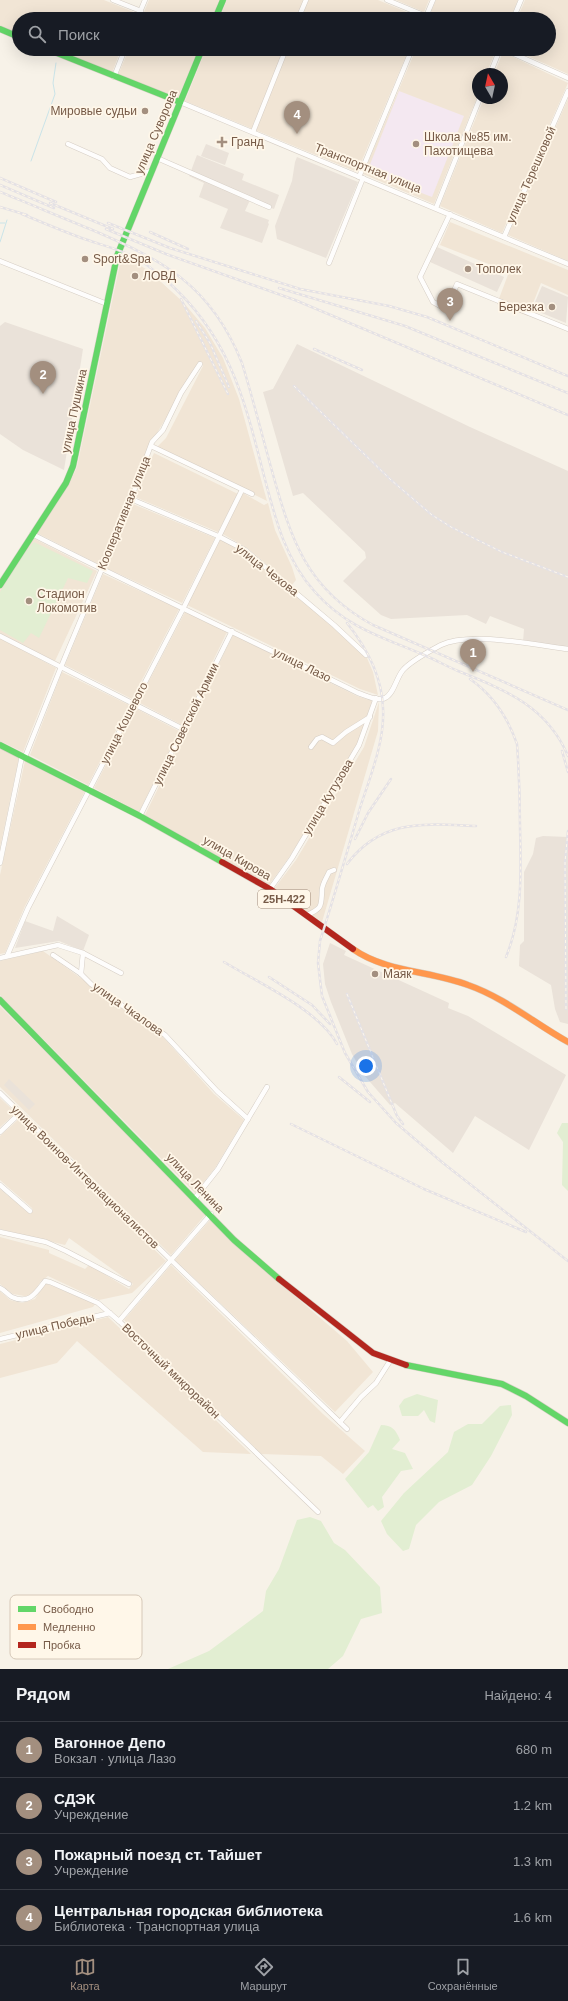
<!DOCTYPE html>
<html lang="ru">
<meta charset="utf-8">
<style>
:root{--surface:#171b24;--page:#242831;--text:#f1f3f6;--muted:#9ea1a6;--line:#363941;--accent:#a38f7f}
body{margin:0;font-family:Helvetica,sans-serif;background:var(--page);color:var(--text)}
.compass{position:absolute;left:472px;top:68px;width:36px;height:36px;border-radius:50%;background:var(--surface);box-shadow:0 4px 16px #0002;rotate:351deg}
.you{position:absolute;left:366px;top:1066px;width:14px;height:14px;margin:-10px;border:3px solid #fff;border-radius:50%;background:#1a73e8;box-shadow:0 0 0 6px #1a73e833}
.badge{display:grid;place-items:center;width:26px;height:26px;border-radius:50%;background:var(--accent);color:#fff;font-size:13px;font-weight:700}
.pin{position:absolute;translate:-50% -33px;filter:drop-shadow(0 1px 2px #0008)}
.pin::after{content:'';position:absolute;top:21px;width:14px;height:12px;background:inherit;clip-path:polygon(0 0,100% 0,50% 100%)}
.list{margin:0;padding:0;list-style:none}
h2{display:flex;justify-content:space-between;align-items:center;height:52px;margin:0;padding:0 16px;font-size:17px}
h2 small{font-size:13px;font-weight:400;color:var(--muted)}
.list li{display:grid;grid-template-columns:26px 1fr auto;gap:12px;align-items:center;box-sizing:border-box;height:56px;padding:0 16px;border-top:1px solid var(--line)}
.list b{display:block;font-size:15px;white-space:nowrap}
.list p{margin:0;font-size:13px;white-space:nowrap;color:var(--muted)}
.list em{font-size:13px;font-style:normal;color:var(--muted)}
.icon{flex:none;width:22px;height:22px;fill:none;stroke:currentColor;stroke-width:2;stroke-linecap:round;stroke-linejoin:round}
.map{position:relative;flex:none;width:568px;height:1669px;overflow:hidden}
.search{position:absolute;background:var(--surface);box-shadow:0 4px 16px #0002;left:12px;right:12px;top:12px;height:44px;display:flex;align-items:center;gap:10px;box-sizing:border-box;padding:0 14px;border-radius:22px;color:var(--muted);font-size:15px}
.sheet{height:276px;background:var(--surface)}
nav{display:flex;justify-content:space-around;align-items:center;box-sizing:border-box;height:56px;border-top:1px solid var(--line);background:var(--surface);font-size:11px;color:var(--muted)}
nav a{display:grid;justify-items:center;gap:2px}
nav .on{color:var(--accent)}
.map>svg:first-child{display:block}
.residential{fill:#f1e5d5}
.industrial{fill:#eae2d9}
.education{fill:#f4e8f1}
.green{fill:#e2eed2}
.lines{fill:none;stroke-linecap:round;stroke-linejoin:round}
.stream{stroke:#cae4e8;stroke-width:1}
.street-casing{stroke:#d6cec5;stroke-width:5.5}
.fast-casing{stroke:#d6cec4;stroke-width:7}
.slow-casing{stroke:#d6cec4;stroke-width:7}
.jam-casing{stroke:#d6cec4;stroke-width:7}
.street{stroke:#fefdfc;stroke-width:4.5}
.fast{stroke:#63d668;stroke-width:6}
.slow{stroke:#ff974d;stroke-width:6}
.jam{stroke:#b3261e;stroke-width:6}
.rail-casing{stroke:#e4e1e5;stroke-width:2.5}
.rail{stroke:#fff7e9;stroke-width:1;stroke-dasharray:3;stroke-linecap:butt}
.poi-dot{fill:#a38f7f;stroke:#fff7e9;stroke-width:1.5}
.labels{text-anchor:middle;stroke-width:3.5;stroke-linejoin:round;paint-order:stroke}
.shield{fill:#fff7e9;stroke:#9f8978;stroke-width:1}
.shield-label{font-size:11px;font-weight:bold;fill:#765a47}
.poi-label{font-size:12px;fill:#765a47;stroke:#fff7e9;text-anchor:start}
.street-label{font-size:12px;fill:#765a47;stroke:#fff7e9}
.key{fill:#fff7e9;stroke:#d6c8b8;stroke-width:1}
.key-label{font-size:11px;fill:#765a47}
</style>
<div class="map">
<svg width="568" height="1669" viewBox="0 0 568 1669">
<rect width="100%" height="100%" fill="#f7f2e8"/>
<g class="residential">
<polygon points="0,0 104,0 136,13 134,19 19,19 19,34 0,26"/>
<polygon points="149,0 219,0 212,19 141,19"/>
<polygon points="227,0 378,0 421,18 219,19"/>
<polygon points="396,0 429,0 424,12"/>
<polygon points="436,0 518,0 510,19 441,19 430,14"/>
<polygon points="525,0 568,0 568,74 512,49 549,49 549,19 517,19"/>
<polygon points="55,49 121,49 112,73"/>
<polygon points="129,49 199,49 178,98 118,75"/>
<polygon points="206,49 409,49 357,172 185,101"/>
<polygon points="416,49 496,50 486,74 478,74 478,95 434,204 363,174"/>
<polygon points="503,52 568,83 502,233 440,206 484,98 502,98 502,74 494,74"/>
<polygon points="568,99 568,261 508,235"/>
<polygon points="450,222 568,270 568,295 541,283 528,316 497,304 509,272 440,245"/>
<polygon points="122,254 149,271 183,302 205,328 223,358 239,399 267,501 157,447 166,438 203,366 200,361 151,443 100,565 37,533 69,484 77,467"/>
<polygon points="154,453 238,494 218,532 135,497"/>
<polygon points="243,493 264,505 268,503 275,530 292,567 296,580 292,585 247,548 221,533"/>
<polygon points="133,504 215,538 182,603 106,568"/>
<polygon points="33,538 97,571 55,661 0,634 0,590"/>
<polygon points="219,538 243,553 279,579 367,658 373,672 378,695 360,689 187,605"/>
<polygon points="103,574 179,609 132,699 65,665"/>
<polygon points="185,612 227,632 182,725 138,702"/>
<polygon points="233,635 357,696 372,701 358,744 290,856 269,885 145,815"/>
<polygon points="0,638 56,668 23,752 0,741"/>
<polygon points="62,672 129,705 88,785 30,755"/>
<polygon points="379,702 378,731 322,922 274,889 296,860 364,747"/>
<polygon points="135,708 179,731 139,812 94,788"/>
<polygon points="0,749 19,757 0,848"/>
<polygon points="25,761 85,791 25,906 5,953 0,954 0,875"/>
<polygon points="43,951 163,1037 214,1094 244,1120 215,1168 195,1193 0,995 0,961"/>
<polygon points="0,1006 206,1214 171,1255 0,1087"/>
<polygon points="0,1098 16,1113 0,1127"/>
<polygon points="20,1118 166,1261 132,1293 99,1300 48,1276 41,1281 30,1297 13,1294 0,1284 0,1237 49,1250 49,1253 85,1269 89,1265 129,1289 133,1284 69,1238 65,1245 0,1229 0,1189 30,1214 33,1211 32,1208 0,1180 0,1136"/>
<polygon points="211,1219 232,1242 347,1341 373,1372 335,1412 175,1260"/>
<polygon points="171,1265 323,1414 365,1451 343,1474 321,1456 261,1454 124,1320"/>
<polygon points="45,1283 95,1304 93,1307 0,1333 0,1291 10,1300 22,1303 35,1299"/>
<polygon points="108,1317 251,1454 203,1452 77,1341 57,1363 0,1378 0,1344"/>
</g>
<g class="industrial">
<polygon points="206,144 229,153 225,165 201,156"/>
<polygon points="197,155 244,174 242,180 279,195 274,209 250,200 245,211 269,220 268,223 269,224 262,243 220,228 228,209 199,197 204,183 189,176"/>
<polygon points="297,157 358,182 326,258 277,239 275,226 292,181 295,162"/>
<polygon points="437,247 504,277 497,292 430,262"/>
<polygon points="542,286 568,297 566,323 532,309"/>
<polygon points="5,322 83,349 64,470 23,450 0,434 0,326"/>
<polygon points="297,344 470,427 568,471 568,647 523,642 524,629 490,616 486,624 467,615 391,619 381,615 343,581 366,558 365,552 303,493 293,496 263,392 273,389"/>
<polygon points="543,836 568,837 568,1024 560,1022 555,1009 551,985 519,966 520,945 524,941 524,872 533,854 536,838"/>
<polygon points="57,916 89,935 83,951 59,941 15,948 25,921 53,931"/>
<polygon points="330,943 346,951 344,955 449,1003 448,1008 468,1016 566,1075 529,1150 475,1116 453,1153 395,1103 390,1105 364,1075 352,1054 331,1002 325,984 323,964"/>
<polygon points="9,1079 35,1104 29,1110 4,1085"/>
</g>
<polygon class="education" points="399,91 464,116 432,197 367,172"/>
<g class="green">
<polygon points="34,542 93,571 87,583 68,578 39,638 31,633 23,643 0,630 0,592 23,555"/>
<polygon points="562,1123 568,1123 568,1191 562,1185 563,1142 557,1133"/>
<polygon points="417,1394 438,1400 435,1423 430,1421 424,1410 418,1416 402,1416 399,1406 404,1399"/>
<polygon points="511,1405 512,1415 491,1456 472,1485 439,1502 416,1525 409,1549 403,1551 387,1534 381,1521 404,1493 448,1452 454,1432 468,1424 482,1424 500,1406"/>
<path d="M381,1425C392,1425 396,1430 400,1440L392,1449L405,1453L413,1469L401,1471L382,1497L384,1507L378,1511L373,1505L368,1508L345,1479L369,1452Z"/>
<polygon points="310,1517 321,1521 334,1543 345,1550 380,1587 382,1613 361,1619 343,1656 328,1669 168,1669 209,1651 263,1611 266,1591 279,1569 297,1520"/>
</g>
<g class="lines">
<g class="stream">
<polyline points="31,161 55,94 53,83 56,63"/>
<polyline points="0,223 5,223"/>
<polyline points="0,242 7,220"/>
</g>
<defs>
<g id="street">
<polyline points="113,0 141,11"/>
<polyline points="387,0 433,19"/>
<polyline points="137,19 145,0"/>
<polyline points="298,19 306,0"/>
<polyline points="425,19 433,0"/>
<polyline points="513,19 521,0"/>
<polyline points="503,49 568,78"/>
<polyline points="490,74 500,49"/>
<polyline points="114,77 125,49"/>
<polyline points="180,102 568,264"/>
<polyline points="253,132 286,49"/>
<polyline points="68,144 102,159 110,168 130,177 151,171"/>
<polyline points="157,158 269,207"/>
<polyline points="359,177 412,49"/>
<polyline points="436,208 480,98"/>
<polyline points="450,214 420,277 433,302 446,309 457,284 568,329"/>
<polyline points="504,237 568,91"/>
<polyline points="0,261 107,304"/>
<polyline points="329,263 363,178"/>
<polyline points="151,446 252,494"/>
<polyline points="131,499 218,536 245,550 334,625 366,655"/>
<path d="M32,534C140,589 250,640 358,693C365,695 378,702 385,698C394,694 396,678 403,670C412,660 428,652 441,645C469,631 536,645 568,649"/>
<polyline points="0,636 183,729"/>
<polyline points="311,747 317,739 322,737 333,743 346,732 370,717"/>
<polyline points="25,757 61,667 131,499 152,442 163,430 181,393 200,364"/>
<polyline points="140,816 232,631"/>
<polyline points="0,863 22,756"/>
<polyline points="270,889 292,858 359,745 376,698"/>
<path d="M307,915C323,908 321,906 322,890C322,884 327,877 329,872L334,870"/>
<polyline points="53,955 81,974 91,984 165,1035 217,1091 248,1119"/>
<polyline points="7,956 28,908 184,607 242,490"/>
<polyline points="0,958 58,945 83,953 121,973"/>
<polyline points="81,974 83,953"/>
<polyline points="0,1093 171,1260 211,1214"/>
<polyline points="0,1132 20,1113"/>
<polyline points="0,1185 30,1211"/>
<polyline points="195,1198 218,1169 267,1087"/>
<polyline points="0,1232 46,1242 66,1251 129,1284"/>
<path d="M0,1288C5,1290 8,1295 12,1297C29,1305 36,1293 45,1281L50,1282L98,1303L119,1321"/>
<polyline points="0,1339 110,1313"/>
<polyline points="340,1422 361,1397 376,1383 390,1361"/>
<polyline points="318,1512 119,1321 171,1260 347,1429"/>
</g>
<g id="fast">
<polyline points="215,19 223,0"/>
<polyline points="0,29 19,37"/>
<polyline points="47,49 180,102"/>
<polyline points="0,585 66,483 73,466 117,256 202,49"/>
<polyline points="0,745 140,816 222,862"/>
<polyline points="0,1000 234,1240 279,1279"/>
<polyline points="406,1365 502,1384 526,1396 568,1423"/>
</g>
<path id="slow" d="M353,949C385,972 431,971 468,985C505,998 534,1023 568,1042"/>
<g id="jam">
<polyline points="222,862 270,889 353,949"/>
<polyline points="279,1279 373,1353 406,1365"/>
</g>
</defs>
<use href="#street" class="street-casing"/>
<use href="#fast" class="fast-casing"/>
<use href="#slow" class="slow-casing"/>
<use href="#jam" class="jam-casing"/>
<use href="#street" class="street"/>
<use href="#fast" class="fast"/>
<use href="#slow" class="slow"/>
<use href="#jam" class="jam"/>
<defs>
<g id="rail">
<polyline points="0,178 56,202"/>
<polyline points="0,185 54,208"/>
<path d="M0,192C30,204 60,217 90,229C163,260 211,285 242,363C253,399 262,435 272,471C291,539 306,589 373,625L568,710"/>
<polyline points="50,203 113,229"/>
<polyline points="0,207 27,215"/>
<path d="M22,214C41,222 60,230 79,237C97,244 117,248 134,257C146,263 157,273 167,281C227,334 243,393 262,468C274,513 283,557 315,592C347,628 382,637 424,655C436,660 446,666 458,671C505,690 547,706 568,756"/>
<polyline points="108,223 170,248 300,289 389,306 427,317 568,376"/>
<polyline points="106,229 166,254 295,300 568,415"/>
<polyline points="150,232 188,249"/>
<polyline points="279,288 405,326 568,393"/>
<polyline points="181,299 228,394"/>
<polyline points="196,321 210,343 229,387"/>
<polyline points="314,349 362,370"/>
<polyline points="294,386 391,480 432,515 451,527 502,552 568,577"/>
<path d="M347,623C367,648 382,676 383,708C385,741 370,777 360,808C347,852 334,897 320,941L318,963L322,996L345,1053L368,1092L396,1123L443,1163L568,1261"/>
<path d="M470,679C493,695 508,718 517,744C519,771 520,799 520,827C521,871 523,916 506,957"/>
<polyline points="562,751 568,772"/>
<polyline points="355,839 368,813 391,779"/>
<path d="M347,864C382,818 425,824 476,826"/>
<path d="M224,962C257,982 319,1010 337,1044"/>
<polyline points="269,977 312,1005 330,1024"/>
<polyline points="347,994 397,1116 403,1124"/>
<polyline points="566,1009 565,862 568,831"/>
<polyline points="339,1077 370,1102"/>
<polyline points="291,1124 424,1189 526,1232"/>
</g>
</defs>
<use href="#rail" class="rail-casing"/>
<use href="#rail" class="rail"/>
</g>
<g class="poi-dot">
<circle cx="145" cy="111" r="4"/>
<path d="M220 136h4v4h4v4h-4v4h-4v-4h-4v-4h4z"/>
<circle cx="416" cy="144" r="4"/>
<circle cx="85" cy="259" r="4"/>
<circle cx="468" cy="269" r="4"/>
<circle cx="135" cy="276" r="4"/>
<circle cx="552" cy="307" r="4"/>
<circle cx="29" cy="601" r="4"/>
<circle cx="375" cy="974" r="4"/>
</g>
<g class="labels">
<rect class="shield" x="258" y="890" width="52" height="18" rx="3"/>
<g class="shield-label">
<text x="284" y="903">25Н-422</text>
</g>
<g class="poi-label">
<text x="137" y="115" text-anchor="end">Мировые судьи</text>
<text x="424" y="141">Школа №85 им.<tspan x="424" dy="14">Пахотищева</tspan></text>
<text x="231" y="146">Гранд</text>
<text x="93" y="263">Sport&amp;Spa</text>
<text x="476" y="273">Тополек</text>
<text x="143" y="280">ЛОВД</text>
<text x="544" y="311" text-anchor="end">Березка</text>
<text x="37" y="598">Стадион<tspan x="37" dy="14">Локомотив</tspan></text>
<text x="383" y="978">Маяк</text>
</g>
<g class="street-label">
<text transform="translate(156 132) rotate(-67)" y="4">улица Суворова</text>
<text transform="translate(368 168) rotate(22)" y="4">Транспортная улица</text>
<text transform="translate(531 175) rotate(-66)" y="4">улица Терешковой</text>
<text transform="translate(74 411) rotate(-78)" y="4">улица Пушкина</text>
<text transform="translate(124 513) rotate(-68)" y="4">Кооперативная улица</text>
<text transform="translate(267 570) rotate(38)" y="4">улица Чехова</text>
<text transform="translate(302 665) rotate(26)" y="4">улица Лазо</text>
<text transform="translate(124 723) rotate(-63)" y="4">улица Кошевого</text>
<text transform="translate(186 724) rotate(-64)" y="4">улица Советской Армии</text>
<text transform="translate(328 797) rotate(-59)" y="4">улица Кутузова</text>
<text transform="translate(237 858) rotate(30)" y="4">улица Кирова</text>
<text transform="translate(128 1009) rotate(35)" y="4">улица Чкалова</text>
<text transform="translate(85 1177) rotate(44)" y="4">улица Воинов-Интернационалистов</text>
<text transform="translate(195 1183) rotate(46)" y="4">улица Ленина</text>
<text transform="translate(55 1326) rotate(-13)" y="4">улица Победы</text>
<text transform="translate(171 1371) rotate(44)" y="4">Восточный микрорайон</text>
</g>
</g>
<rect x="10" y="1595" width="132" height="64" rx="6" class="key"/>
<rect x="18" y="1606" width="18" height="6" fill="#63d668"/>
<rect x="18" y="1624" width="18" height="6" fill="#ff974d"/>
<rect x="18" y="1642" width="18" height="6" fill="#b3261e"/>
<g class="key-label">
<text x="43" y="1613">Свободно</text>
<text x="43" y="1631">Медленно</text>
<text x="43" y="1649">Пробка</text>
</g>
</svg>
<svg class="compass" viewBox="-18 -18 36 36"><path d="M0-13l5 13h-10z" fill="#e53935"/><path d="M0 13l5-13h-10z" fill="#9ea1a6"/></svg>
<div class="you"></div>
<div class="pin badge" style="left:473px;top:672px">1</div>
<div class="pin badge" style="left:43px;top:394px">2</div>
<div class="pin badge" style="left:450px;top:321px">3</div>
<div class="pin badge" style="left:297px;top:134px">4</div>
<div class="search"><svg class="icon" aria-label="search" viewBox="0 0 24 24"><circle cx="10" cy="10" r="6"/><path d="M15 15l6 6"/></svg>Поиск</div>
</div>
<section class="sheet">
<h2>Рядом<small>Найдено: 4</small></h2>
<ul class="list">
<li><span class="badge">1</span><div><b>Вагонное Депо</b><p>Вокзал · улица Лазо</p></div><em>680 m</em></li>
<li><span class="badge">2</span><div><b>СДЭК</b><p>Учреждение</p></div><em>1.2 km</em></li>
<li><span class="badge">3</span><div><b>Пожарный поезд ст. Тайшет</b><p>Учреждение</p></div><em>1.3 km</em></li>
<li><span class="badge">4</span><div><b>Центральная городская библиотека</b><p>Библиотека · Транспортная улица</p></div><em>1.6 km</em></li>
</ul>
</section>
<nav>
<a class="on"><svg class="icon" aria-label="map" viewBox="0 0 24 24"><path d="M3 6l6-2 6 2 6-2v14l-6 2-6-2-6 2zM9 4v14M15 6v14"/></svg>Карта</a>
<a><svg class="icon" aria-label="directions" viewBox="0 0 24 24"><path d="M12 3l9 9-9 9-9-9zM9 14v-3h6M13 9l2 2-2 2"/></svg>Маршрут</a>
<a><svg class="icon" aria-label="saved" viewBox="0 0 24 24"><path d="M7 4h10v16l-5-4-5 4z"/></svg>Сохранённые</a>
</nav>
